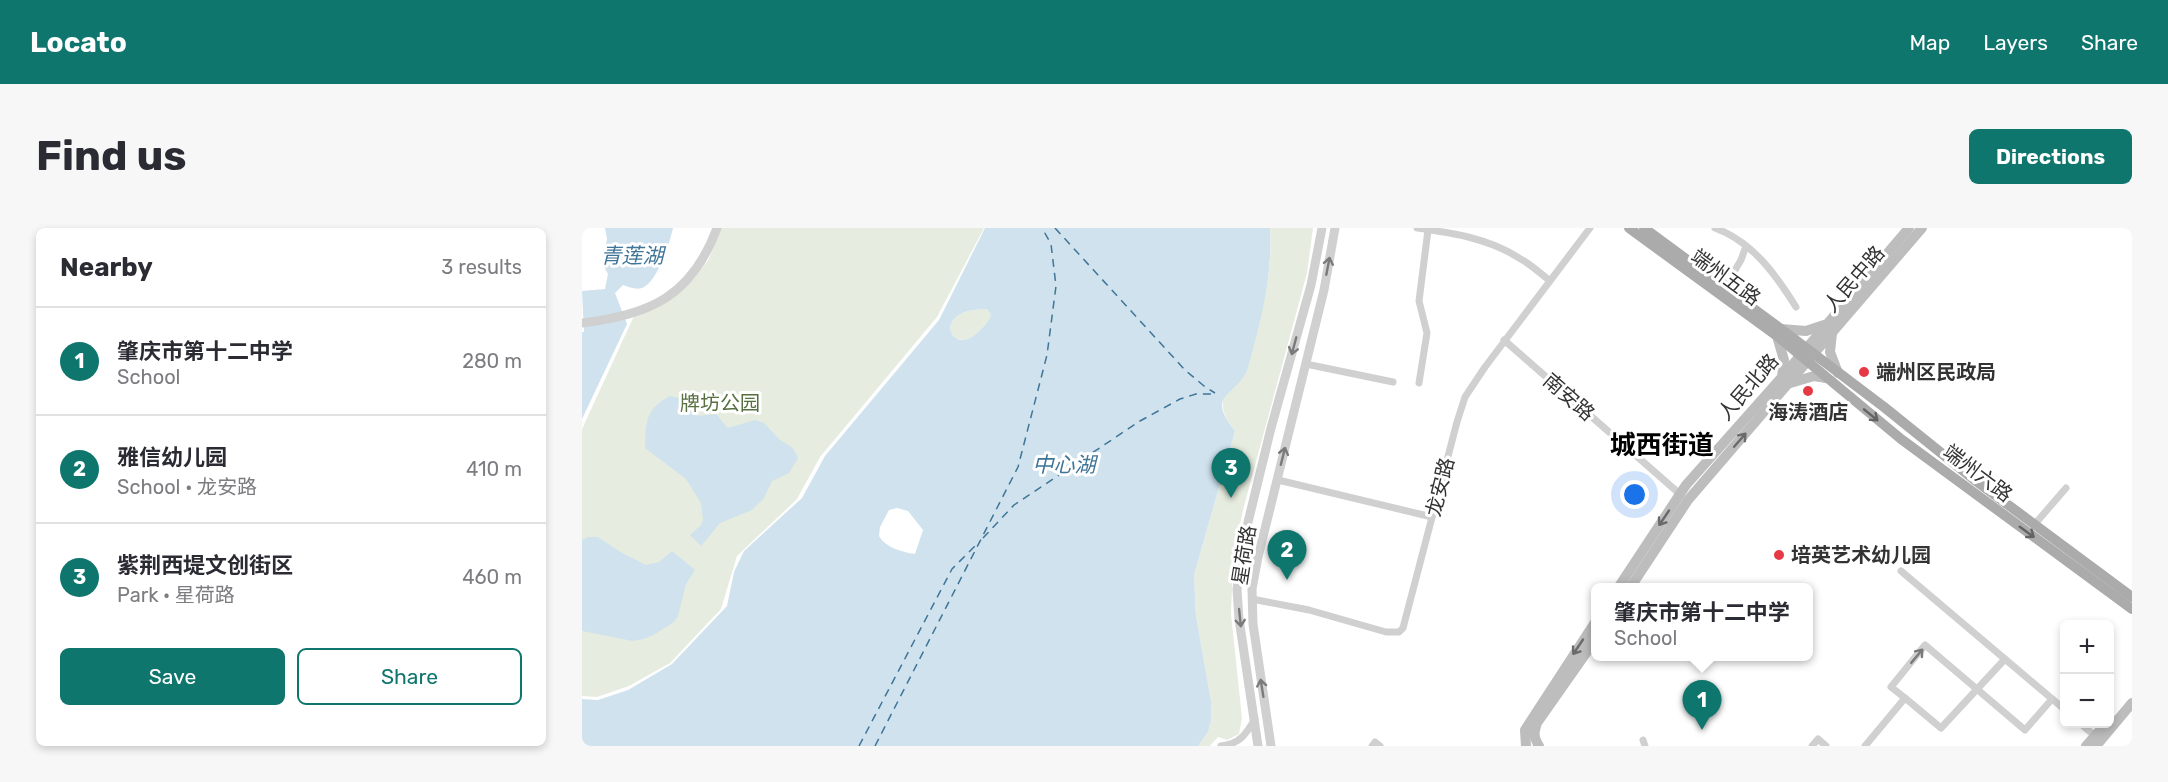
<!DOCTYPE html>
<meta charset="utf-8">
<style>
:root{--surface:#fff;--page:#f7f7f7;--text:#2b2b33;--muted:#7c7c81;--line:#e1e1e2;--accent:#0f766e}
body{margin:0;font-family:Rubik,"Noto Sans SC",sans-serif;background:var(--page);color:var(--text)}
.controls{position:absolute;right:18px;bottom:18px;display:grid;overflow:hidden;border-radius:9px;box-shadow:0 3px 9px #0003}
.controls button{width:54px;height:54px;display:grid;place-items:center;padding:0;border:0;border-bottom:2px solid var(--line);background:var(--surface);color:var(--text);font:30px sans-serif}
.you{position:absolute;left:1053px;top:267px;width:21px;height:21px;margin:-15px;border:4px solid #fff;border-radius:50%;background:#1a73e8;box-shadow:0 0 0 9px #1a73e833}
.badge{display:grid;place-items:center;width:39px;height:39px;border-radius:50%;background:var(--accent);color:#fff;font-size:20px;font-weight:700}
.pin{position:absolute;translate:-50% -50px;filter:drop-shadow(0 2px 3px #0008)}
.pin::after{content:'';position:absolute;top:32px;width:21px;height:18px;background:inherit;clip-path:polygon(0 0,100% 0,50% 100%)}
.popup{position:absolute;left:1009px;top:355px;width:222px;height:78px;box-sizing:border-box;display:grid;place-content:center;border-radius:9px;background:var(--surface);filter:drop-shadow(0 2px 4px #0005);font-size:20px;white-space:nowrap;color:var(--muted)}
.popup b{font-size:22px;color:var(--text)}
.popup::after{content:'';position:absolute;left:50%;top:100%;margin-left:-12px;border:12px solid transparent;border-top-color:var(--surface)}
.list{margin:0;padding:0;list-style:none}
h2{display:flex;justify-content:space-between;align-items:center;height:78px;margin:0;padding:0 24px;font-size:26px}
h2 small{font-size:20px;font-weight:400;color:var(--muted)}
.list li{display:grid;grid-template-columns:39px 1fr auto;gap:18px;align-items:center;box-sizing:border-box;height:108px;padding:0 24px;border-top:2px solid var(--line)}
.list b{display:block;font-size:22px;white-space:nowrap}
.list p{margin:0;font-size:20px;white-space:nowrap;color:var(--muted)}
.list em{font-size:20px;font-style:normal;color:var(--muted)}
.actions{display:flex;gap:12px;padding:18px 24px}
.actions a{flex:1;padding:14px 0;border:2px solid var(--accent);border-radius:9px;text-align:center;font-size:21px;color:var(--accent)}
.actions .main{background:var(--accent);color:#fff}
.map{position:relative;flex:none;width:1550px;height:518px;overflow:hidden;border-radius:9px}
header{display:flex;align-items:center;gap:36px;box-sizing:border-box;height:84px;padding:0 30px;background:var(--accent);color:#fff}
header strong{font-size:28px}
nav{display:flex;gap:33px;margin-inline-start:auto;font-size:21px}
.intro{display:flex;align-items:center;justify-content:space-between;box-sizing:border-box;height:144px;padding:0 36px}
h1{margin:0;font-size:42px}
.button{padding:15px 27px;border-radius:9px;background:var(--accent);color:#fff;font-size:21px;font-weight:700}
main{display:flex;gap:36px;padding:0 36px}
aside{flex:1;background:var(--surface);border-radius:9px;box-shadow:0 3px 9px #0003}
.map>svg:first-child{display:block}
.green{fill:#e6ecdf}
.water{fill:#cfe2ee;fill-rule:evenodd}
.lines{fill:none;stroke-linecap:round;stroke-linejoin:round}
.ferry{stroke:#3f7597;stroke-width:1.5;stroke-dasharray:8 6;stroke-linecap:butt}
.minor{stroke:#d0d0d0;stroke-width:7}
.tertiary{stroke:#d0d0d0;stroke-width:9}
.secondary{stroke:#bdbdbd;stroke-width:10}
.primary{stroke:#ababab;stroke-width:10}
.oneway{stroke:#7a7a7a}
.oneway2{stroke:#636363}
.oneway3{stroke:#6a6a6a}
.poi-dot{fill:#e63946;stroke:#fff;stroke-width:2}
.labels{text-anchor:middle;stroke-width:6;stroke-linejoin:round;paint-order:stroke}
.street-label{font-size:20px;fill:#333;stroke:#fff}
.poi-label{font-size:20px;font-weight:bold;fill:#333;stroke:#fff;text-anchor:start}
.park-label{font-size:20px;fill:#56703f;stroke:#fff}
.water-label{font-size:21px;font-style:italic;fill:#3f7597;stroke:#fff}
.district-label{font-size:26px;font-weight:bold;fill:#000;stroke:#fff}
</style>
<header>
<strong>Locato</strong>
<nav><a>Map</a><a>Layers</a><a>Share</a></nav>
</header>
<div class="intro"><h1>Find us</h1><a class="button">Directions</a></div>
<main>
<aside>
<h2>Nearby<small>3 results</small></h2>
<ul class="list">
<li><span class="badge">1</span><div><b>肇庆市第十二中学</b><p>School</p></div><em>280 m</em></li>
<li><span class="badge">2</span><div><b>雅信幼儿园</b><p>School · 龙安路</p></div><em>410 m</em></li>
<li><span class="badge">3</span><div><b>紫荆西堤文创街区</b><p>Park · 星荷路</p></div><em>460 m</em></li>
</ul>
<div class="actions"><a class="main">Save</a><a>Share</a></div>
</aside>
<div class="map">
<svg width="1550" height="518" viewBox="0 0 1550 518">
<rect width="100%" height="100%" fill="#fff"/>
<g class="green">
<polygon points="138,0 402,0 355,89 238,229 215,271 155,328 139,381 88,435 47,458 15,469 0,468 0,201 52,88 111,52 127,31"/>
<path d="M688,0H731L725,45L661,282L651,330L649,386L660,490L657,506L645,512L636,509L628,518H616L626,504L629,493V473L614,388L612,347L653,203C641,188 633,170 653,158C673,103 692,59 688,0Z"/>
<path d="M405,81L409,87C407,93 403,97 398,102C377,126 356,100 377,87C385,81 396,82 405,81Z"/>
</g>
<g class="water">
<path d="M23,0H91C88,14 75,55 60,60C54,62 47,59 41,57L33,65L45,96L0,191V104H2L0,63L23,61L26,46L20,35L25,11Z"/>
<path d="M403,0H688C691,49 678,96 665,143C651,170 624,166 653,203L612,347L614,388L629,473V493L626,504L616,518H0V471L16,472L46,462L90,436L145,378L152,344L162,323L220,270L243,228L357,92ZM405,81L409,87C407,93 403,97 398,102C377,126 356,100 377,87C385,81 396,82 405,81ZM315,280L326,283L341,302L333,326C320,324 304,320 297,308L298,299L307,282Z"/>
<path d="M88,168L101,171L104,179L116,188L134,186L146,200L173,192L182,195L198,212L211,220L216,230L207,245L190,253L182,270L170,282L138,295L119,318L108,307L119,297L121,292L119,275L104,251L63,220C64,194 63,181 88,168Z"/>
<polygon points="6,309 16,309 40,325 64,337 77,334 90,323 113,342 104,356 96,388 92,394 73,406 62,411 51,413 0,403 0,312"/>
</g>
<g class="lines">
<g class="ferry">
<polyline points="473,0 603,142 622,158 633,165"/>
<polyline points="401,310 432,277 558,193 598,171 614,166 634,166"/>
<polyline points="277,518 370,341 396,315"/>
<polyline points="293,518 436,239 465,127 474,58 469,16 460,0"/>
</g>
<g class="minor">
<path d="M835,0C870,5 906,10 937,30C948,36 958,45 967,52"/>
<path d="M1133,0C1171,14 1194,47 1214,79"/>
<polyline points="1146,54 1159,32 1164,18"/>
<polyline points="922,112 1099,267"/>
<polyline points="724,136 811,154"/>
<polyline points="837,155 845,105 837,73 846,2"/>
<polyline points="696,252 850,289"/>
<polyline points="1452,297 1484,260"/>
<polyline points="1319,343 1482,481"/>
<polyline points="670,371 727,382 804,404 817,404 821,400 875,194 883,169 903,139 1008,0"/>
<polyline points="1323,470 1309,459 1343,417 1443,502 1470,471"/>
<polyline points="1499,496 1513,508"/>
<polyline points="1061,512 1063,518"/>
<path d="M639,518C658,516 664,506 673,491"/>
<polyline points="790,518 793,514 798,518"/>
<polyline points="1230,518 1236,511 1244,518"/>
<polyline points="1283,518 1323,470 1359,500 1423,431"/>
</g>
<g class="tertiary">
<path d="M0,95C68,87 110,68 135,0"/>
<polyline points="676,518 657,391 655,362 658,327 689,200 729,57 740,0"/>
<polyline points="689,518 671,396 670,361 676,329 742,62 753,0"/>
</g>
<g class="secondary">
<polyline points="1199,101 1224,103 1242,97"/>
<polyline points="1250,105 1248,124 1256,145"/>
<polyline points="1195,108 1202,132 1200,149"/>
<polyline points="1205,156 1232,148 1244,150"/>
<polyline points="1036,360 1104,257 1200,149 1327,0"/>
<polyline points="1048,360 1106,272 1340,0"/>
<polyline points="944,518 943,502 1014,393"/>
<path d="M957,518C951,509 952,504 955,495L1014,411"/>
<polyline points="1504,518 1520,500"/>
<polyline points="1514,518 1550,475"/>
</g>
<g class="primary">
<polyline points="1047,0 1195,108 1319,211 1550,381"/>
<polyline points="1062,0 1199,101 1302,179 1394,253 1550,369"/>
</g>
</g>
<defs><path id="oneway-shaft" d="M-6 0H5M1.5-3L5.5 0L1.5 3" fill="none" stroke-width="1.6" stroke-linecap="round" stroke-linejoin="round" transform="scale(1.5)"/></defs>
<g class="oneway">
<use href="#oneway-shaft" transform="translate(746 38) rotate(-79)"/>
<use href="#oneway-shaft" transform="translate(712 118) rotate(105)"/>
<use href="#oneway-shaft" transform="translate(701 228) rotate(-76)"/>
<use href="#oneway-shaft" transform="translate(658 390) rotate(84)"/>
<use href="#oneway-shaft" transform="translate(1335 428) rotate(-50)"/>
<use href="#oneway-shaft" transform="translate(680 460) rotate(-99)"/>
</g>
<g class="oneway2">
<use href="#oneway-shaft" transform="translate(1289 187) rotate(39)"/>
<use href="#oneway-shaft" transform="translate(1445 304) rotate(36)"/>
</g>
<g class="oneway3">
<use href="#oneway-shaft" transform="translate(1158 212) rotate(-49)"/>
<use href="#oneway-shaft" transform="translate(1082 290) rotate(124)"/>
<use href="#oneway-shaft" transform="translate(996 419) rotate(124)"/>
</g>
<g class="poi-dot">
<circle cx="1282" cy="144" r="6"/>
<circle cx="1226" cy="163" r="6"/>
<circle cx="1197" cy="327" r="6"/>
</g>
<g class="labels">
<g class="street-label">
<text transform="translate(1144 49) rotate(36)" y="7">端州五路</text>
<text transform="translate(1272 51) rotate(-49)" y="7">人民中路</text>
<text transform="translate(1166 159) rotate(-49)" y="7">人民北路</text>
<text transform="translate(987 169) rotate(41)" y="7">南安路</text>
<text transform="translate(1396 245) rotate(37)" y="7">端州六路</text>
<text transform="translate(858 259) rotate(-76)" y="7">龙安路</text>
<text transform="translate(662 327) rotate(-81)" y="7">星荷路</text>
</g>
<g class="poi-label">
<text x="1294" y="151">端州区民政局</text>
<text x="1226" y="191" text-anchor="middle">海涛酒店</text>
<text x="1209" y="334">培英艺术幼儿园</text>
</g>
<g class="park-label">
<text x="138" y="182">牌坊公园</text>
</g>
<g class="water-label">
<text x="50" y="35">青莲湖</text>
<text x="482" y="244">中心湖</text>
</g>
<g class="district-label">
<text x="1080" y="226">城西街道</text>
</g>
</g>
</svg>
<div class="controls">
<button>+</button>
<button>−</button>
</div>
<div class="you"></div>
<div class="pin badge" style="left:1120px;top:502px">1</div>
<div class="popup"><b>肇庆市第十二中学</b>School</div>
<div class="pin badge" style="left:705px;top:352px">2</div>
<div class="pin badge" style="left:649px;top:270px">3</div>
</div>
</main>
